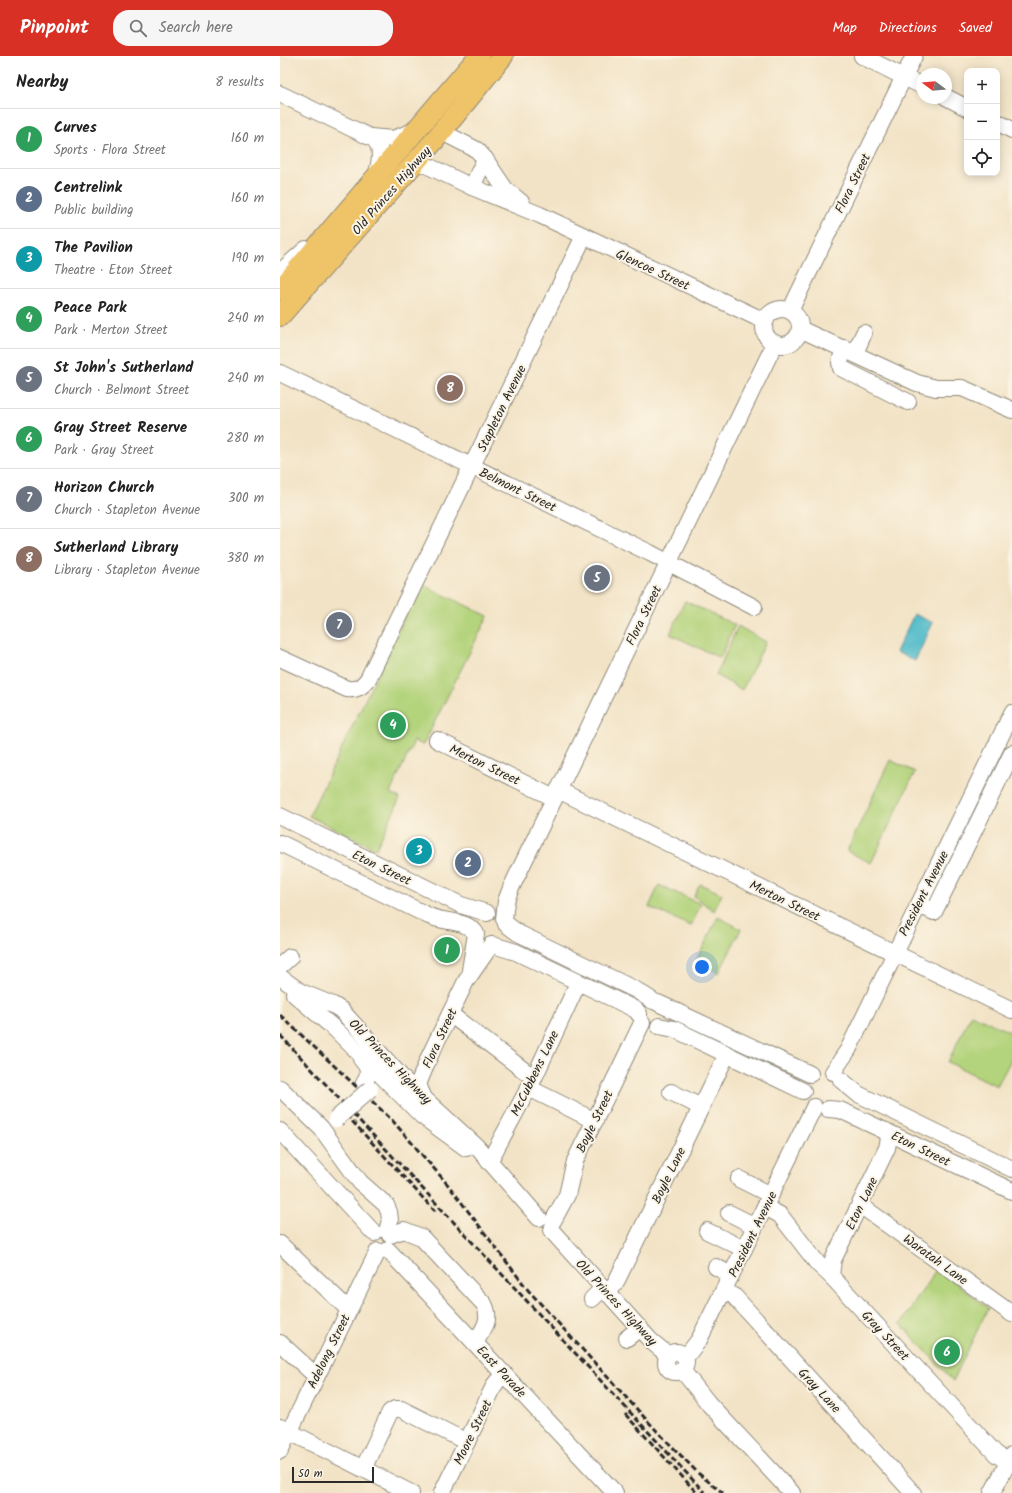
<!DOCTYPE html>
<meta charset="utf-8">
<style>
:root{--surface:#fff;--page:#f6f6f6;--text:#222;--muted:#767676;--line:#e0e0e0;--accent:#d93025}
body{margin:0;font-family:Kalam,sans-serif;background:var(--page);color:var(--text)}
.controls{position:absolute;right:12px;top:12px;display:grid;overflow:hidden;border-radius:8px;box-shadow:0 2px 10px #0003}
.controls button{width:36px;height:36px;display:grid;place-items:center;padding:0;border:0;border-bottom:1px solid var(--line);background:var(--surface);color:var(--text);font:20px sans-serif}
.compass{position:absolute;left:636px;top:12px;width:36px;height:36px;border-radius:50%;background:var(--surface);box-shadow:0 2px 10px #0003;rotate:286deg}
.scale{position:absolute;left:12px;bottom:10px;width:82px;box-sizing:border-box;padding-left:4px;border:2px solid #2b2b2b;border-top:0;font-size:11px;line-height:14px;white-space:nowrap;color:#2b2b2b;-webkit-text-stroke:3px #fcf5e5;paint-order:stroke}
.you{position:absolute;left:422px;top:911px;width:14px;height:14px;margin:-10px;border:3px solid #fff;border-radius:50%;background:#1a73e8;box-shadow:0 0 0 6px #1a73e833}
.badge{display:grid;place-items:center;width:26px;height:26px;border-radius:50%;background:var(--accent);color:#fff;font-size:13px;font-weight:700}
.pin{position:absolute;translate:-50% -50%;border:2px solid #fff;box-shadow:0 1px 4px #0006}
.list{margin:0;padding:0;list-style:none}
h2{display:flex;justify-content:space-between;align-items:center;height:52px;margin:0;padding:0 16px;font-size:17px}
h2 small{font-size:13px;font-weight:400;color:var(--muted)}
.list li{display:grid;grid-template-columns:26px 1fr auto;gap:12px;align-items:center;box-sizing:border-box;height:60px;padding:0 16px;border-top:1px solid var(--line)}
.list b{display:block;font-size:15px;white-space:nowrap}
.list p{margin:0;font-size:13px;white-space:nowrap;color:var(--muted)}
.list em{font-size:13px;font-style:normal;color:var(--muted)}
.icon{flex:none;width:22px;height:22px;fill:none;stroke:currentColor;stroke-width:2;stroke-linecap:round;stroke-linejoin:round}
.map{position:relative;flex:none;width:732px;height:1437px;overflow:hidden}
header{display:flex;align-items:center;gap:24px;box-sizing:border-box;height:56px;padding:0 20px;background:var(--accent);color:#fff}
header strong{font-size:19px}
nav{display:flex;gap:22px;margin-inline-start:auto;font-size:14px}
.search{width:280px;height:36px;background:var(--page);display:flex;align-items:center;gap:10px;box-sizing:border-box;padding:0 14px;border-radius:16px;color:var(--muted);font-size:15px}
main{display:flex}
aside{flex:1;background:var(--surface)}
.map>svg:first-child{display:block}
.green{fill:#b3d37b;stroke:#6f7f53}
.water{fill:#4ebac9;stroke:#3c727a}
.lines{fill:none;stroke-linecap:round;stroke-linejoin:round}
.minor-casing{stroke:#8e8778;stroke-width:18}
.major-casing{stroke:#8e8778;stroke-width:22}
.minor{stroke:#fff;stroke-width:16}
.major{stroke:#efc469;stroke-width:20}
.rail{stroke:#2b2b2b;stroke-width:3;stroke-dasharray:6 3;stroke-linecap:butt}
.minor-bridge-casing{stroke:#8e8778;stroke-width:18;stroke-linecap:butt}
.minor-bridge{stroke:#fff;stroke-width:16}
.labels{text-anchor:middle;stroke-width:4;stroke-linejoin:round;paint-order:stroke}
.street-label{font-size:13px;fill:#2b2b2b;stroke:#fcf5e5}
</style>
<header>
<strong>Pinpoint</strong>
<div class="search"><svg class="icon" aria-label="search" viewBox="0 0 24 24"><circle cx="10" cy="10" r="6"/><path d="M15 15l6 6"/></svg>Search here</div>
<nav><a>Map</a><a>Directions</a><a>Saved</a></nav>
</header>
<main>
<aside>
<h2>Nearby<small>8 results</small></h2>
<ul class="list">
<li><span class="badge" style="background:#2e9e5b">1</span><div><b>Curves</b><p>Sports · Flora Street</p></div><em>160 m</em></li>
<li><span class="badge" style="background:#5c6f8a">2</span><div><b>Centrelink</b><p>Public building</p></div><em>160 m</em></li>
<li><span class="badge" style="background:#0f9aa8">3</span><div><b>The Pavilion</b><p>Theatre · Eton Street</p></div><em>190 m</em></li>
<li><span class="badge" style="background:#2e9e5b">4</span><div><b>Peace Park</b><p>Park · Merton Street</p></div><em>240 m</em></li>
<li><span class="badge" style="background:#6b7280">5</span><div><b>St John's Sutherland</b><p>Church · Belmont Street</p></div><em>240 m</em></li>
<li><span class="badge" style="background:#2e9e5b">6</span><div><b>Gray Street Reserve</b><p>Park · Gray Street</p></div><em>280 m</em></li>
<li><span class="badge" style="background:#6b7280">7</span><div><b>Horizon Church</b><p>Church · Stapleton Avenue</p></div><em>300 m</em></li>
<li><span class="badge" style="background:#8d6e63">8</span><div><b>Sutherland Library</b><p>Library · Stapleton Avenue</p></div><em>380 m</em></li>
</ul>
</aside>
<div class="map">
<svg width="732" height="1437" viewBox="0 0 732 1437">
<rect width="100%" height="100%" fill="#fcf5e5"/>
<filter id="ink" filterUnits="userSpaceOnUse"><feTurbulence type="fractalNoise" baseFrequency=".025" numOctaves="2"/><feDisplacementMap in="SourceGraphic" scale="8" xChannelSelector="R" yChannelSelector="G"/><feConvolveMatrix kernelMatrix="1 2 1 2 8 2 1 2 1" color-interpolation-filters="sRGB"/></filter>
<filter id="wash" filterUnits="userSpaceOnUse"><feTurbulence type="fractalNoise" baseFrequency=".012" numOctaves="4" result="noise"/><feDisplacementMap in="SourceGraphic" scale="16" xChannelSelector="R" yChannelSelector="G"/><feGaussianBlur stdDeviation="0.9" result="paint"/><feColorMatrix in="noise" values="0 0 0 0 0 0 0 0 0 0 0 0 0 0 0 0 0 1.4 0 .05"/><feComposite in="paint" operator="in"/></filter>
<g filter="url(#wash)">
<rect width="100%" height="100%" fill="#f2e3c6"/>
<g class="green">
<polygon points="141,528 208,560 143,689 134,685 110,737 120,742 96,793 29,760"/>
<polygon points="405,545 455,569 440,602 390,578"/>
<polygon points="458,570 486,586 462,634 436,619"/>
<polygon points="610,704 635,716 591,807 567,795"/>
<polygon points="420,828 442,838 434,855 414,840"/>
<polygon points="379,829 421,848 411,870 369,851"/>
<polygon points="438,861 461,873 439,917 416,905"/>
<polygon points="691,958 732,977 732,1002 717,1030 668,1006"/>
<polygon points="657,1212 708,1252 673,1325 621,1268"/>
</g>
<polygon class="water" points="634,558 653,567 635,605 616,596"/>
</g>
<g filter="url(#ink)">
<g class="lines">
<defs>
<g id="minor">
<polyline points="582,0 642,30"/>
<path d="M0,38L94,83C104,93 99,109 96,121"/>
<polyline points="666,41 687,52"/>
<polyline points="717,66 732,74"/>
<polyline points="162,76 197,94 205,103 225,133 242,147"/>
<polyline points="90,81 113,83 134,75"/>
<polyline points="136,106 146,109 192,131 260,159 476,261 486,264"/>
<polyline points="192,131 205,103"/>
<polyline points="0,216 26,193"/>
<circle cx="502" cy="271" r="18"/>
<polyline points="510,255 634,0"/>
<polyline points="520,273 637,327 656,332 682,332 732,354"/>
<polyline points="564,292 560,306 561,312 628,346"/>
<polyline points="575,297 584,277"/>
<polyline points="0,317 370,497 474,551"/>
<path d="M0,602L67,633C77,634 82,631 88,623L304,180"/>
<polyline points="157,684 274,742"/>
<polyline points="278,734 732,954"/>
<polyline points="0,760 181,849 207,857"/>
<path d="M0,787L149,860C165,867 183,863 195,876"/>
<polyline points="639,849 654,856 732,697"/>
<polyline points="224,863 226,845 231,832 495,287"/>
<polyline points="226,868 238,877 356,934 373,945"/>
<polyline points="213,889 236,896 346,949 356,954 359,958"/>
<polyline points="0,910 10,901"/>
<polyline points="190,914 196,878"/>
<polyline points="0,921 21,936 53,949 61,954 126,1026 197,1091 259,1162"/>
<polyline points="14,938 56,974 142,1060 186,1092"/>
<polyline points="378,947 530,1018"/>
<polyline points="170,958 254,1022"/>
<polyline points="379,970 394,973 523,1035"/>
<path d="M81,1003C88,1010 91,1018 84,1027"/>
<polyline points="553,1016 568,994 732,657"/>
<polyline points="561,1024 578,1038 732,1113"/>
<polyline points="0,1032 41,1072 80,1126 106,1149 109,1156 110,1164 107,1175"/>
<polyline points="249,1032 315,1065"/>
<polyline points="391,1036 421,1051"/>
<polyline points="143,1040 139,1031 139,1026 150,999 186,925 211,889"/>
<polyline points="548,1053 560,1054 569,1058 732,1135"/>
<polyline points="0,1075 94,1177"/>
<polyline points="209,1106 254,1022 298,927"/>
<polyline points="459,1123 491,1139"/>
<polyline points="580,1149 732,1258"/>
<polyline points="485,1151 500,1159 538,1208 551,1220 716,1398 728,1406"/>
<polyline points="449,1157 475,1170"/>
<polyline points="273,1165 287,1139 295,1105 362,967"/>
<polyline points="271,1174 371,1285 388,1299"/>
<polyline points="427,1175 464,1193"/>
<path d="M110,1179L124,1174L141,1181L204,1248C212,1263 204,1273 195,1286"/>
<polyline points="0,1188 68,1253"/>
<polyline points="108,1194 335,1437"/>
<polyline points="436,1211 451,1219"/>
<polyline points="551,1220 553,1204 607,1092 609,1082 606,1075"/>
<polyline points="444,1235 454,1240 633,1437"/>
<polyline points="328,1238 337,1224 447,998"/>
<polyline points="312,1243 323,1232"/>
<polyline points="347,1282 360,1272"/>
<polyline points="0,1287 36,1320"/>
<circle cx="396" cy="1306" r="10"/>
<polyline points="405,1302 419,1284 534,1051"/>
<polyline points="402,1314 429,1348 512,1437"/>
<polyline points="0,1371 131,1437"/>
<polyline points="0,1395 98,1195"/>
<polyline points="83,1413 110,1356 115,1353 121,1353 187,1386"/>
<polyline points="162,1437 215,1328 224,1317"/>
<polyline points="712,1437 732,1399"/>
</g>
<g id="major">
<polyline points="0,234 199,0"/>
<polyline points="0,260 154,85 223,0"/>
</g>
</defs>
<use href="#minor" class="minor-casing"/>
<use href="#major" class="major-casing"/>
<use href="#minor" class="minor"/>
<use href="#major" class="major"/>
<g class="rail">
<polyline points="0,959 112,1064 169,1130 248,1234 375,1373 419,1418 443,1437"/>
<polyline points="0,979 425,1437"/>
<polyline points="60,1052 155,1155"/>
<polyline points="345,1358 417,1437"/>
</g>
<defs>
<polyline id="minor-bridge" points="56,1063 90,1033"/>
</defs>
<use href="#minor-bridge" class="minor-bridge-casing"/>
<use href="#minor-bridge" class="minor-bridge"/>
</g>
</g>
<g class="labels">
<g class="street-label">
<text transform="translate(572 127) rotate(-64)" y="5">Flora Street</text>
<text transform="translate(111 134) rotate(-49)" y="5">Old Princes Highway</text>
<text transform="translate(373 213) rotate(25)" y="5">Glencoe Street</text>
<text transform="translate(221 352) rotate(-64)" y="5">Stapleton Avenue</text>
<text transform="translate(238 433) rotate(26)" y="5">Belmont Street</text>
<text transform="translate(363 559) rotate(-64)" y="5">Flora Street</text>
<text transform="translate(205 708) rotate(26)" y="5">Merton Street</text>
<text transform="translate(102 811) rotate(26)" y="5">Eton Street</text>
<text transform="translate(643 837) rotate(-63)" y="5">President Avenue</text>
<text transform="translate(505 844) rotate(26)" y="5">Merton Street</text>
<text transform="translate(159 982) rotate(-65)" y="5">Flora Street</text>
<text transform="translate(111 1005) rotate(46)" y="5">Old Princes Highway</text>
<text transform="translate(254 1017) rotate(-64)" y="5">McCubbens Lane</text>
<text transform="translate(314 1065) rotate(-64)" y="5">Boyle Street</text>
<text transform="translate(641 1092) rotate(26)" y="5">Eton Street</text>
<text transform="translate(388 1119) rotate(-64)" y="5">Boyle Lane</text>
<text transform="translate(581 1147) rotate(-64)" y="5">Eton Lane</text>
<text transform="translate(472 1178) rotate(-64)" y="5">President Avenue</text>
<text transform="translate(656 1203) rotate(36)" y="5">Waratah Lane</text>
<text transform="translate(337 1246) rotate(47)" y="5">Old Princes Highway</text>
<text transform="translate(606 1279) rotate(47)" y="5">Gray Street</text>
<text transform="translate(48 1295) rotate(-64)" y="5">Adelong Street</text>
<text transform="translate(222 1315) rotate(47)" y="5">East Parade</text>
<text transform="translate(540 1334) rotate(47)" y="5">Gray Lane</text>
<text transform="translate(192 1376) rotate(-64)" y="5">Moore Street</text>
</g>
</g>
</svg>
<div class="controls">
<button>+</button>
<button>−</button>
<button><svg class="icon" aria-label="locate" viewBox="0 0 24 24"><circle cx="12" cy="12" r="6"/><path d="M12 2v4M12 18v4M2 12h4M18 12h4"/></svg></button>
</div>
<svg class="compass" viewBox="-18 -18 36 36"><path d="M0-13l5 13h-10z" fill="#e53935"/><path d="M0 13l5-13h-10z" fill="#767676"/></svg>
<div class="scale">50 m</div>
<div class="you"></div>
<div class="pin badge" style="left:167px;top:894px;background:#2e9e5b">1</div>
<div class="pin badge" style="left:188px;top:807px;background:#5c6f8a">2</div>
<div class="pin badge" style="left:139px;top:795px;background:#0f9aa8">3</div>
<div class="pin badge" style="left:113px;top:669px;background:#2e9e5b">4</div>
<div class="pin badge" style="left:317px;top:522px;background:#6b7280">5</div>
<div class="pin badge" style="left:667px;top:1296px;background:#2e9e5b">6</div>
<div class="pin badge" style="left:59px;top:569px;background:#6b7280">7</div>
<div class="pin badge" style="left:170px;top:332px;background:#8d6e63">8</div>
</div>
</main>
